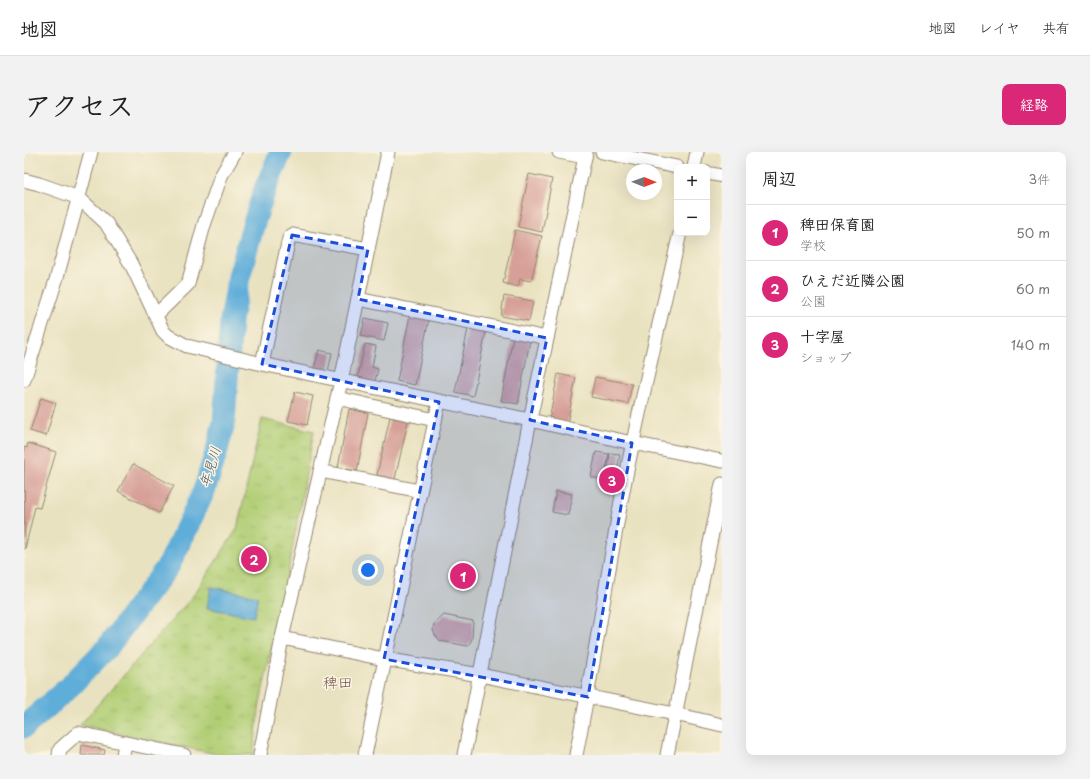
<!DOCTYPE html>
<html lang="ja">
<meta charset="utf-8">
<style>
:root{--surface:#fff;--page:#f2f2f2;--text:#202124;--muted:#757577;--line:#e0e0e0;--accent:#db2777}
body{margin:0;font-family:"Playpen Sans","Klee One",sans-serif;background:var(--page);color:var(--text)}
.controls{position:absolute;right:12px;top:12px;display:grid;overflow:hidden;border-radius:8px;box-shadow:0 4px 16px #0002}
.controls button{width:36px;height:36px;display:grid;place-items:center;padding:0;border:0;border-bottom:1px solid var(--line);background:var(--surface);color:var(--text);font:20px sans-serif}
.compass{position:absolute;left:602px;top:12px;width:36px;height:36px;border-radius:50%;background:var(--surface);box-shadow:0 4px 16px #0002;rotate:91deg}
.you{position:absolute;left:344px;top:418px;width:14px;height:14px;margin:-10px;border:3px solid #fff;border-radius:50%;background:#1a73e8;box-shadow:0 0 0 6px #1a73e833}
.badge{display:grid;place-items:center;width:26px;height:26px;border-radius:50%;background:var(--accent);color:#fff;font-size:13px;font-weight:700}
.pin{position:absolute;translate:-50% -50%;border:2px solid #fff;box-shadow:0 1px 4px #0006}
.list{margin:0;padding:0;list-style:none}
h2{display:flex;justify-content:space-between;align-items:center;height:52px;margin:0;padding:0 16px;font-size:17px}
h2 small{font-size:13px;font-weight:400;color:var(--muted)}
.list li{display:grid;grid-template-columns:26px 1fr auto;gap:12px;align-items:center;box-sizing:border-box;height:56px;padding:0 16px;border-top:1px solid var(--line)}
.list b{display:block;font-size:15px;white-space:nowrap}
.list p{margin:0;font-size:13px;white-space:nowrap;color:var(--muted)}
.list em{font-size:13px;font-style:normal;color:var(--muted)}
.map{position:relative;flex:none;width:698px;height:603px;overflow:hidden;border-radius:8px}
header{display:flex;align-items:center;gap:24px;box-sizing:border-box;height:56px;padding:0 20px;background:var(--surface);border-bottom:1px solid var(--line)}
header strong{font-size:19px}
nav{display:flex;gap:22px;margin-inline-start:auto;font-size:14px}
.intro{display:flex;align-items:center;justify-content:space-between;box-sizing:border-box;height:96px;padding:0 24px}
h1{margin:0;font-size:28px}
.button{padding:10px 18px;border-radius:8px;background:var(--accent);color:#fff;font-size:14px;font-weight:700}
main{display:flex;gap:24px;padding:0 24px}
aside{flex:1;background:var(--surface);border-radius:8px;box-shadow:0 4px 16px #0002}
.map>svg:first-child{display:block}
.park{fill:url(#park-tufts);stroke:#767c49}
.water{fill:#5fadd9;stroke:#4d6c7c}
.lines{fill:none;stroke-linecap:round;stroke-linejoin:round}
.river{stroke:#5fadd9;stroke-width:23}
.building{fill:#d69f97}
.minor-casing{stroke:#92866f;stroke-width:15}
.minor{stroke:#fff;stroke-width:13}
.marked{fill:#1d4ed8;fill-opacity:0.2;stroke:#1d4ed8;stroke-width:3;stroke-dasharray:8 5;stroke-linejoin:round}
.labels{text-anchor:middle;stroke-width:3;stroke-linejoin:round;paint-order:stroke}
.water-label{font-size:14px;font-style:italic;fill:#48585f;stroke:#fcf5e5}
.quarter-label{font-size:15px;fill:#715348;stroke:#fcf5e5}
</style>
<header>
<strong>地図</strong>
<nav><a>地図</a><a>レイヤ</a><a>共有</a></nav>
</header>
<div class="intro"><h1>アクセス</h1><a class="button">経路</a></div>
<main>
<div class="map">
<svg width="698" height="603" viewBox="0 0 698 603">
<defs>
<pattern id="park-tufts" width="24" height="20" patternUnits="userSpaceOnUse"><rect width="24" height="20" fill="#b1ce74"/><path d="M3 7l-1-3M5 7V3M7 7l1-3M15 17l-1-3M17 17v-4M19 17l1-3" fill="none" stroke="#99b164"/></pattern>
</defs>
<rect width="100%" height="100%" fill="#fcf5e5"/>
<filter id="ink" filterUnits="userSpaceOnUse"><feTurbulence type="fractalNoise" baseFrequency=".025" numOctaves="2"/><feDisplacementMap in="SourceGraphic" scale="8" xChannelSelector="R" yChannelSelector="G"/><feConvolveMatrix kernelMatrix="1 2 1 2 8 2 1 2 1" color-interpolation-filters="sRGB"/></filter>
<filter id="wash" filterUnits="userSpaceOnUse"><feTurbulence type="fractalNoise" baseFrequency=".012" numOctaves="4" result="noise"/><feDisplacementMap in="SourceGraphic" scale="16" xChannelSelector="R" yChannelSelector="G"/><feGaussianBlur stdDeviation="0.9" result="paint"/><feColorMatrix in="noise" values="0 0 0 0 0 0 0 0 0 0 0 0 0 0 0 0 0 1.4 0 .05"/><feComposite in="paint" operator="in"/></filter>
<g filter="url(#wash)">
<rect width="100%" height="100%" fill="#e9e2c0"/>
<polygon class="park" points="238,267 290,279 261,436 236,550 229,603 197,603 56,573 169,444 213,377"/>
<polygon class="water" points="187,435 234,444 230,465 183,456"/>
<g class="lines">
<polyline class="river" points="0,575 42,538 83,496 145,413 180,339 193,298 200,270 207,169 215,125 229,74 241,37 257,0"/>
</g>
<g id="blocks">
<g class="building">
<polygon points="505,22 528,27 518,80 494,75"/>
<polygon points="491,78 518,84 507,129 496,127 494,135 479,131"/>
<polygon points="480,144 509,149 505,169 477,164"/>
<polygon points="386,163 405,167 391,233 373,229"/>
<polygon points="341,166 364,171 360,189 337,184"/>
<polygon points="444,177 462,180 449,244 431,240"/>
<polygon points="489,185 506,188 494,252 477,249"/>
<polygon points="341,192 352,194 348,215 354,217 350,233 333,229"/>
<polygon points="295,198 308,201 303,224 289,221"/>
<polygon points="534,222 552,226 543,272 525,268"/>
<polygon points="571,225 608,232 604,252 567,245"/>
<polygon points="271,240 289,244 283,273 264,269"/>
<polygon points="17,246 32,251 22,284 6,279"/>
<polygon points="325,257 344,261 333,319 314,315"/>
<polygon points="366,265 384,269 371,327 353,323"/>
<polygon points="4,291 32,300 16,356 11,355 1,397 0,295 3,296"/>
<polygon points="572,300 585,302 580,328 567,325"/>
<polygon points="586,301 596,302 593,321 583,320"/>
<polygon points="109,312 150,334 135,361 94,339"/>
<polygon points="532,339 548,342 544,363 528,360"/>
<polygon points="420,463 449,469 448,487 444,494 416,489 411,483 409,478 410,472"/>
<polygon points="58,593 81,598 80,603 57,603"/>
</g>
</g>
</g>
<g filter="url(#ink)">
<use href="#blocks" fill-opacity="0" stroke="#92866f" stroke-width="1"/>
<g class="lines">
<defs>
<g id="minor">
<polyline points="535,0 561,5"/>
<polyline points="578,0 653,15"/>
<polyline points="670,15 673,0"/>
<polyline points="683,21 698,24"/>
<polyline points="0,28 15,32 55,46 82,71 107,112 139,179 144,184 163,194 238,212 506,268 608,291 698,309"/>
<polyline points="334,147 523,186"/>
<polyline points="132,163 164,132 180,73 197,24 211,0"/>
<polyline points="238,212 265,86 268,83 344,97"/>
<polyline points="0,228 33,125 67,0"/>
<polyline points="313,246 411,268"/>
<polyline points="296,319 396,339"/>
<polyline points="258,486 360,507 456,523 651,562 698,573"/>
<polyline points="35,603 36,597 54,581 160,603"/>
<polyline points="99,603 101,591"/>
<polyline points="236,603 258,486 317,229 364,0"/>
<polyline points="341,603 415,250"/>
<polyline points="440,603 506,268 562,0"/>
<path d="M552,603C569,517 582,430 598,344C615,256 636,168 656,81"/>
<polyline points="643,603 698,332"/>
</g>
</defs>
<use href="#minor" class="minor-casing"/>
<use href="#minor" class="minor"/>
</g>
</g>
<path class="marked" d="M268,83L344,97L334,147L523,186L506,268L608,291L564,545L360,507L415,250L238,212Z"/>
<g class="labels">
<g class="water-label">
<text transform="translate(186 315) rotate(-73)" y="5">年見川</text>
</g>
<g class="quarter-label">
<text x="314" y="536">稗田</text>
</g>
</g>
</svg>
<div class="controls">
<button>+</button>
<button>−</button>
</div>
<svg class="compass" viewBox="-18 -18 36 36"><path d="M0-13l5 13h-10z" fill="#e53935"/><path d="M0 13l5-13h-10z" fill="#757577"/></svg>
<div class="you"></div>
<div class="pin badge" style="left:439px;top:424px">1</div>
<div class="pin badge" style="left:230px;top:407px">2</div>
<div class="pin badge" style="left:588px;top:328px">3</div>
</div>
<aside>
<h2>周辺<small>3件</small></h2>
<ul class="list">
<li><span class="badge">1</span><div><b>稗田保育園</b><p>学校</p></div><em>50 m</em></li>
<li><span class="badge">2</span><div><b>ひえだ近隣公園</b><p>公園</p></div><em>60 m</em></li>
<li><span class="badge">3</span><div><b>十字屋</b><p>ショップ</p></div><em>140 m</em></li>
</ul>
</aside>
</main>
